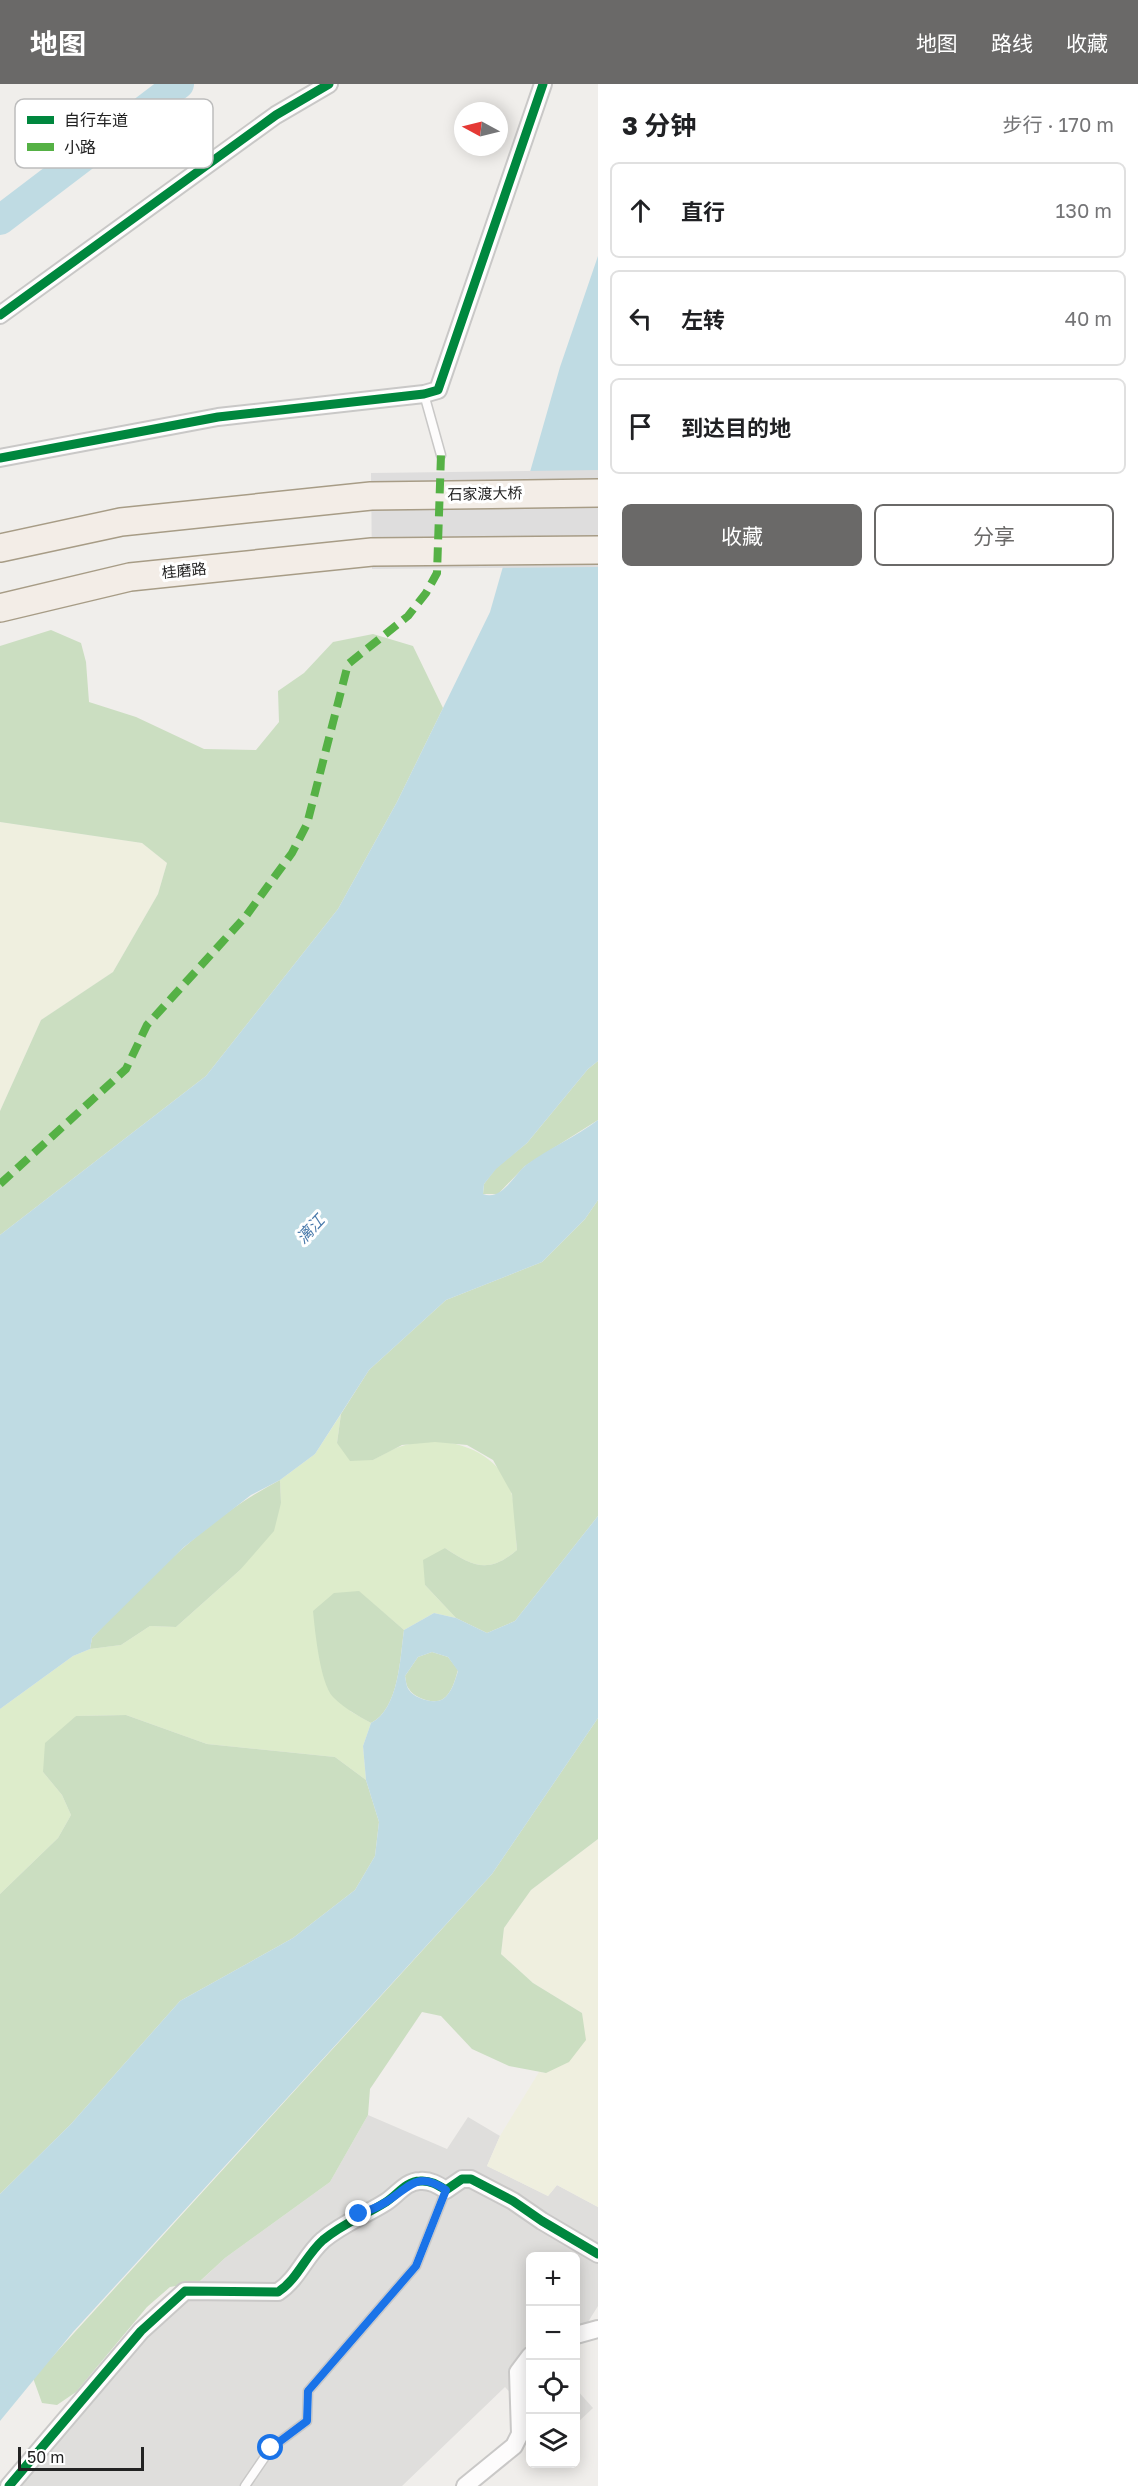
<!DOCTYPE html>
<html lang="zh">
<meta charset="utf-8">
<style>
:root{--surface:#fff;--page:#f6f6f6;--text:#202124;--muted:#757577;--line:#e0e0e0;--accent:#6a6968}
body{margin:0;font-family:"Golos Text","Noto Sans SC",sans-serif;background:var(--page);color:var(--text)}
.controls{position:absolute;right:18px;bottom:18px;display:grid;overflow:hidden;border-radius:9px;box-shadow:0 3px 15px #0003}
.controls button{width:54px;height:54px;display:grid;place-items:center;padding:0;border:0;border-bottom:2px solid var(--line);background:var(--surface);color:var(--text);font:30px sans-serif}
.compass{position:absolute;left:454px;top:18px;width:54px;height:54px;border-radius:50%;background:var(--surface);box-shadow:0 3px 15px #0003;rotate:277deg}
.scale{position:absolute;left:18px;bottom:15px;width:126px;box-sizing:border-box;padding-left:6px;border:3px solid #222;border-top:0;font-size:16px;line-height:21px;white-space:nowrap;color:#222;-webkit-text-stroke:4px #fff;paint-order:stroke}
.stop{position:absolute;width:18px;height:18px;margin:-14px;border:4px solid #1a73e8;border-radius:50%;background:#fff}
.stop.end{background:#1a73e8;border-color:#fff;box-shadow:0 2px 6px #0008}
.list{margin:0;padding:0;list-style:none}
h2{display:flex;justify-content:space-between;align-items:center;height:78px;margin:0;padding:0 24px;font-size:26px}
h2 small{font-size:20px;font-weight:400;color:var(--muted)}
.list li{display:grid;grid-template-columns:39px 1fr auto;gap:18px;align-items:center;box-sizing:border-box;height:96px;margin:0 12px 12px;padding:0 12px;border:2px solid var(--line);border-radius:9px}
.list b{display:block;font-size:22px;white-space:nowrap}
.list em{font-size:20px;font-style:normal;color:var(--muted)}
.actions{display:flex;gap:12px;padding:18px 24px}
.actions a{flex:1;padding:14px 0;border:2px solid var(--accent);border-radius:9px;text-align:center;font-size:21px;color:var(--accent)}
.actions .main{background:var(--accent);color:#fff}
.icon{flex:none;width:33px;height:33px;fill:none;stroke:currentColor;stroke-width:2;stroke-linecap:round;stroke-linejoin:round}
.map{position:relative;flex:none;width:598px;height:2402px;overflow:hidden}
header{display:flex;align-items:center;gap:36px;box-sizing:border-box;height:84px;padding:0 30px;background:var(--accent);color:#fff}
header strong{font-size:28px}
nav{display:flex;gap:33px;margin-inline-start:auto;font-size:21px}
main{display:flex}
aside{flex:1;background:var(--surface)}
.map>svg:first-child{display:block}
.residential{fill:#dfdedc}
.farmland{fill:#efefdf}
.grass{fill:#ddeccb}
.forest{fill:#cbdec1}
.water{fill:#bfdbe3;fill-rule:evenodd}
.pier{fill:#dedddd}
.lines{fill:none;stroke-linecap:round;stroke-linejoin:round}
.river{stroke:#bfdbe3;stroke-width:30}
.lane-casing{stroke:#c9c8c7;stroke-width:11}
.street-casing{stroke:#c9c8c7;stroke-width:20}
.primary-casing{stroke:#a79c86;stroke-width:30}
.lane{stroke:#fdfcfc;stroke-width:8}
.street{stroke:#fdfcfc;stroke-width:16}
.primary{stroke:#f3ede7;stroke-width:27}
.quiet{stroke:#55b145;stroke-width:8;stroke-dasharray:15 8;stroke-linecap:butt}
.cycleway-casing{stroke:#fff;stroke-width:13}
.cycleway{stroke:#00873e;stroke-width:9}
.route{stroke:#1a73e8;stroke-width:8}
.labels{text-anchor:middle;stroke-width:6;stroke-linejoin:round;paint-order:stroke}
.street-label{font-size:15px;fill:#222;stroke:#fff}
.water-label{font-size:16px;font-style:italic;fill:#4a7aab;stroke:#fff}
.key{fill:#fff;stroke:#bdbdbd;stroke-width:1.5}
.key-label{font-size:16px;fill:#222}
</style>
<header>
<strong>地图</strong>
<nav><a>地图</a><a>路线</a><a>收藏</a></nav>
</header>
<main>
<div class="map">
<svg width="598" height="2402" viewBox="0 0 598 2402">
<rect width="100%" height="100%" fill="#f0eeeb"/>
<g class="residential">
<polygon points="368,2031 447,2065 468,2033 500,2052 487,2082 548,2112 557,2101 598,2123 598,2222 576,2257 576,2172 530,2172 530,2331 505,2303 402,2402 0,2402 100,2291 225,2174 330,2098"/>
<polygon points="576,2305 593,2324 576,2340"/>
</g>
<g class="farmland">
<polygon points="0,738 142,759 167,779 158,810 113,888 41,936 0,1027"/>
<polygon points="598,1755 598,2123 557,2101 548,2112 487,2082 500,2052 539,1988 546,1989 582,1929 533,1899 501,1870 504,1844 531,1806"/>
</g>
<path class="grass" d="M341,1330L337,1359L373,1376C382,1371 392,1365 402,1362C444,1349 500,1364 512,1411C516,1428 515,1449 517,1466C489,1490 473,1483 445,1464L425,1501L456,1534L434,1529L404,1546L358,1507L350,1627L371,1639L363,1662L366,1696L335,1673L207,1660L126,1631L76,1632L43,1688L62,1711L71,1731L58,1754L0,1810V1625L73,1572L90,1565L121,1561L150,1542L176,1543L240,1486L281,1419L280,1396L315,1370Z"/>
<g class="forest">
<polygon points="51,546 81,559 86,578 89,618 136,633 204,665 256,666 279,638 278,607 304,589 333,558 373,550 413,562 443,624 397,718 338,825 206,992 0,1151 0,1027 41,936 113,888 158,810 167,779 142,759 0,738 0,562"/>
<polygon points="598,977 598,1036 525,1082 498,1110 483,1110 484,1100 496,1084 527,1059 588,985"/>
<path d="M598,1116V1432L515,1537L487,1549L456,1534L425,1501L423,1476L445,1464C473,1483 489,1490 517,1466L512,1410L493,1376L467,1361L435,1358L402,1361L373,1376L350,1377L337,1359L341,1330L369,1286L446,1216L542,1178L585,1135Z"/>
<path d="M280,1396L281,1419L274,1447L240,1486L176,1543L150,1542L121,1561L90,1565L92,1554C148,1495 207,1434 280,1396Z"/>
<path d="M359,1507L404,1546C400,1574 399,1625 371,1639C358,1632 344,1624 333,1613C320,1599 315,1547 313,1527L334,1509Z"/>
<path d="M432,1568L448,1573L458,1586C455,1596 452,1609 443,1615C434,1621 414,1614 409,1605C406,1602 406,1596 405,1592L418,1573Z"/>
<polygon points="126,1631 207,1660 335,1673 366,1696 379,1738 375,1772 355,1806 293,1854 180,1917 71,2040 0,2110 0,1810 58,1754 71,1731 62,1711 43,1688 45,1659 76,1632"/>
<polygon points="598,1634 598,1755 531,1806 504,1844 501,1870 533,1899 582,1929 586,1956 569,1978 546,1989 509,1982 472,1965 441,1932 422,1928 370,2005 368,2031 330,2098 225,2174 199,2198 170,2203 147,2223 76,2308 57,2321 42,2319 33,2294 492,1790"/>
</g>
<g class="water">
<path d="M598,172V977L588,985L527,1059L496,1085L484,1100L483,1110C502,1117 513,1092 526,1081C549,1064 576,1053 598,1036V1116L585,1135L542,1178L446,1216L369,1286L315,1370L280,1396L251,1411L184,1463L92,1554L90,1565L73,1572L0,1625V1151L206,992L338,825L397,718L490,528L560,283Z"/>
<path d="M598,1432V1634L492,1790L73,2248L0,2337V2110L71,2040L180,1917L293,1854L355,1806L375,1772L379,1738L366,1696L363,1662L371,1639C399,1625 400,1574 404,1546L434,1529L456,1534L487,1549L515,1537ZM432,1568L448,1573L458,1587C455,1596 452,1609 443,1615C434,1621 414,1614 409,1606C406,1602 406,1596 405,1592L418,1573Z"/>
</g>
<polygon class="pier" points="598,386 598,483 372,485 371,389"/>
<g class="lines">
<polyline class="river" points="0,136 179,0"/>
<defs>
<g id="lane">
<polyline points="424,310 441,371"/>
<polyline points="245,2402 271,2364 307,2337 308,2307 416,2182 446,2106"/>
</g>
<g id="street">
<polyline points="0,231 276,31 329,0"/>
<polyline points="0,374 218,333 424,310 438,306 543,0"/>
<polyline points="576,2251 598,2245"/>
<path d="M9,2402L141,2247L185,2207L278,2208C298,2195 305,2172 323,2156C343,2139 364,2132 386,2118C397,2111 406,2097 420,2097C430,2096 438,2101 446,2106L462,2095H471L513,2117L542,2137L598,2170"/>
<polyline points="465,2402 514,2362 520,2350 518,2288 530,2272"/>
</g>
<g id="primary">
<polyline points="0,464 121,438 371,412 598,409"/>
<polyline points="0,524 130,493 372,468 598,466"/>
</g>
</defs>
<use href="#lane" class="lane-casing"/>
<use href="#street" class="street-casing"/>
<use href="#primary" class="primary-casing"/>
<use href="#lane" class="lane"/>
<use href="#street" class="street"/>
<use href="#primary" class="primary"/>
<polyline class="quiet" points="0,1100 126,985 147,941 246,832 292,769 307,740 348,580 408,532 426,509 437,489 441,371"/>
<defs>
<g id="cycleway">
<polyline points="0,231 276,31 329,0"/>
<polyline points="0,374 218,333 424,310 438,306 543,0"/>
<path d="M9,2402L141,2247L185,2207L278,2208C298,2195 305,2172 323,2156C343,2139 364,2132 386,2118C397,2111 406,2097 420,2097C430,2096 438,2101 446,2106L462,2095H471L513,2117L542,2137L598,2170"/>
</g>
</defs>
<use href="#cycleway" class="cycleway-casing"/>
<use href="#cycleway" class="cycleway"/>
</g>
<g class="lines">
<path class="route" d="M271,2364L307,2337L308,2307L416,2182L446,2106C417,2086 410,2103 386,2118C378,2123 368,2127 359,2130"/>
</g>
<g class="labels">
<g class="street-label">
<text transform="translate(485 410) rotate(-1)" y="5">石家渡大桥</text>
<text transform="translate(184 487) rotate(-6)" y="5">桂磨路</text>
</g>
<g class="water-label">
<text transform="translate(310 1145) rotate(-47)" y="6">漓江</text>
</g>
</g>
<rect x="15" y="15" width="198" height="69" rx="9" class="key"/>
<rect x="27" y="32" width="27" height="8" fill="#00873e"/>
<rect x="27" y="59" width="27" height="8" fill="#55b145"/>
<g class="key-label">
<text x="64" y="42">自行车道</text>
<text x="64" y="69">小路</text>
</g>
</svg>
<div class="controls">
<button>+</button>
<button>−</button>
<button><svg class="icon" aria-label="locate" viewBox="0 0 24 24"><circle cx="12" cy="12" r="6"/><path d="M12 2v4M12 18v4M2 12h4M18 12h4"/></svg></button>
<button><svg class="icon" aria-label="layers" viewBox="0 0 24 24"><path d="M12 4l9 5-9 5-9-5zM3 14l9 5 9-5"/></svg></button>
</div>
<svg class="compass" viewBox="-18 -18 36 36"><path d="M0-13l5 13h-10z" fill="#e53935"/><path d="M0 13l5-13h-10z" fill="#757577"/></svg>
<div class="scale">50 m</div>
<div class="stop" style="left:271px;top:2364px"></div>
<div class="stop end" style="left:359px;top:2130px"></div>
</div>
<aside>
<h2>3 分钟<small>步行 · 170 m</small></h2>
<ul class="list">
<li><svg class="icon" aria-label="ahead" viewBox="0 0 24 24"><path d="M12 20V5M6 11l6-6 6 6"/></svg><div><b>直行</b></div><em>130 m</em></li>
<li><svg class="icon" aria-label="left" viewBox="0 0 24 24"><path d="M17 20v-9H6M10 6l-5 5 5 5"/></svg><div><b>左转</b></div><em>40 m</em></li>
<li><svg class="icon" aria-label="arrive" viewBox="0 0 24 24"><path d="M6 21V4h12l-3 4 3 4H6"/></svg><div><b>到达目的地</b></div></li>
</ul>
<div class="actions"><a class="main">收藏</a><a>分享</a></div>
</aside>
</main>
